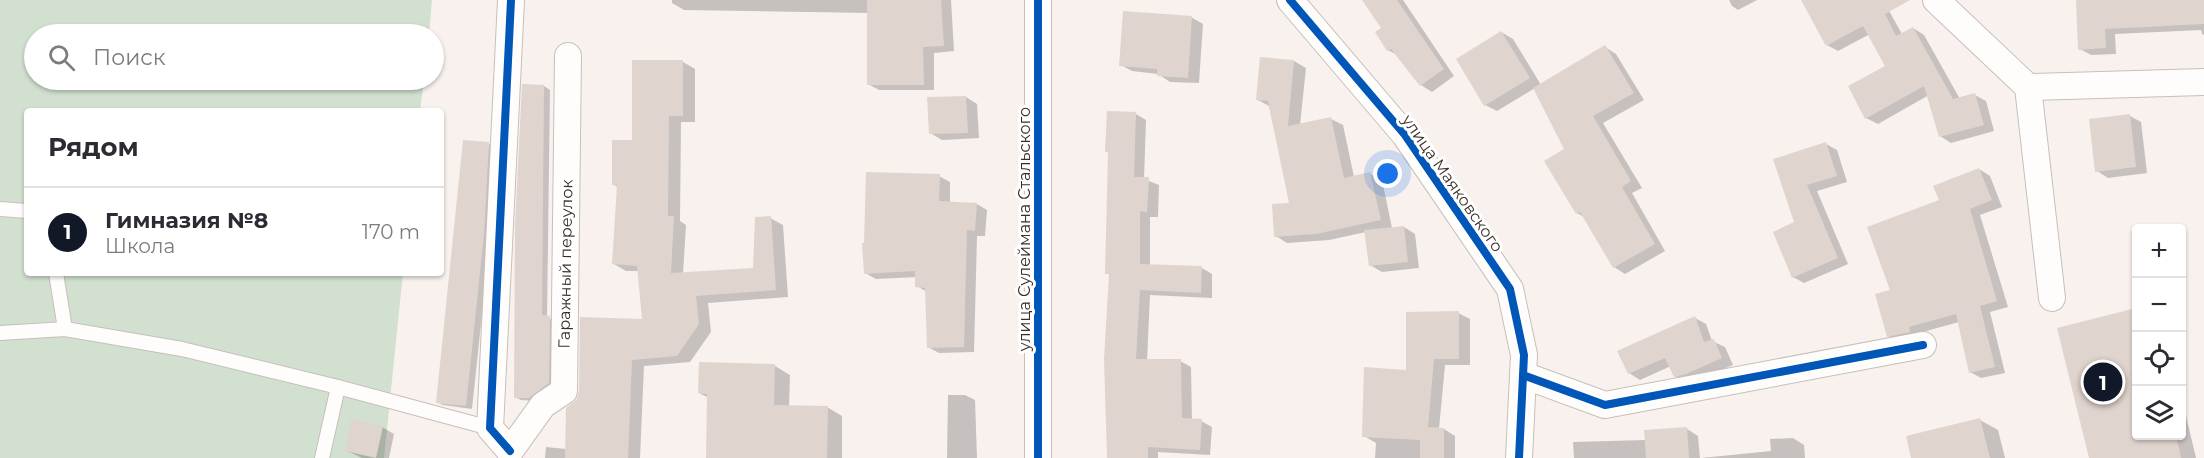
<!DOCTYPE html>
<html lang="ru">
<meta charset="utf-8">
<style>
:root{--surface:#fff;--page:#f2f2f3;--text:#2b2b33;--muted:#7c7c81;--line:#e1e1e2;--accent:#111827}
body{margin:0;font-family:Montserrat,sans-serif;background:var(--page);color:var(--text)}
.controls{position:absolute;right:18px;bottom:18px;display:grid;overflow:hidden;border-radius:6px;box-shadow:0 2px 4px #0004}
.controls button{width:54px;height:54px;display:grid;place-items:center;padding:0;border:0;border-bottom:2px solid var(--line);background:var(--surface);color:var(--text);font:30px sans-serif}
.you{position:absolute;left:1388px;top:174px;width:21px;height:21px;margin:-15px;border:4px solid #fff;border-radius:50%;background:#1a73e8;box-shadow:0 0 0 9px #1a73e833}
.badge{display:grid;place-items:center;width:39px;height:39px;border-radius:50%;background:var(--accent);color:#fff;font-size:20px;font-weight:700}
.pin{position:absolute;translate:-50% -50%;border:3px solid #fff;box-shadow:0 2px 6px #0006}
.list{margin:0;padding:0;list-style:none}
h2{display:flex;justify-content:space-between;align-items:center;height:78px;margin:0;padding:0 24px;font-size:26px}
h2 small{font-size:20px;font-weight:400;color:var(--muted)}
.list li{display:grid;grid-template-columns:39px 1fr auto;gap:18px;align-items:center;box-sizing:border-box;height:90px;padding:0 24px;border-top:2px solid var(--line)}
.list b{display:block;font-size:22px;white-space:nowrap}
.list p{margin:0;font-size:20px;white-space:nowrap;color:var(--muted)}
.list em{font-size:20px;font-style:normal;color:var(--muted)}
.icon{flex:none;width:33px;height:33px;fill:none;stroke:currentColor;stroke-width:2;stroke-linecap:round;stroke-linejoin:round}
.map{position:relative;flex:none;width:2204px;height:458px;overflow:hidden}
.search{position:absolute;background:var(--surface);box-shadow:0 2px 4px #0004;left:24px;top:24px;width:420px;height:66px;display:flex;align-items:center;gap:15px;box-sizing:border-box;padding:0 21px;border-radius:33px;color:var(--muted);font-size:22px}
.panel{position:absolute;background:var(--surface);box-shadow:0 2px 4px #0004;left:24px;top:108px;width:420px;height:168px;border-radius:6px}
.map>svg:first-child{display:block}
.green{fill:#d2e0d0}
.shadow{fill:#0003}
.building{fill:#e0d5ce}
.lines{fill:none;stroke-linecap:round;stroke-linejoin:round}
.service-casing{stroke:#c7bfba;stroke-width:16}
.minor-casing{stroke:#c7bfba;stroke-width:28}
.service{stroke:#fefdfc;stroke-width:14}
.minor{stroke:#fefdfc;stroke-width:26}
.cycleway-casing{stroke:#fff;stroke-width:11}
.cycleway{stroke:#0057b8;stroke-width:8}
.labels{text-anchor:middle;stroke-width:6;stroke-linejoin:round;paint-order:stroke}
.street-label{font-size:16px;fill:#3a2e27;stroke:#fff}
</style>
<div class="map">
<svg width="2204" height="458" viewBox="0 0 2204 458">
<rect width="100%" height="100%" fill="#f8f1ee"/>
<polygon class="green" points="0,0 432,0 429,34 34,34 34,80 424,80 420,111 27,111 27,273 403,273 384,458 0,458"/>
<g class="shadow">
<polygon points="672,0 951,0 954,51 934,53 934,90 879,90 868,84 869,13 684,10 672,3"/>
<polygon points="1364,0 1403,0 1454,76 1432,92 1421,85 1399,56 1388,50 1383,28"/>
<polygon points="1729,0 1757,0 1738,10 1732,6"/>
<polygon points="1816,0 1883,0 1902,34 1913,28 1924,35 1960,99 1975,95 1986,101 1994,131 1951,143 1940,136 1929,95 1878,124 1866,118 1887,66 1870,34 1838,51 1827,45"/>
<polygon points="2077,0 2204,0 2204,35 2202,34 2201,30 2115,34 2116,54 2091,55 2080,49"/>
<polygon points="1191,17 1203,24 1199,83 1170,82 1158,74 1132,71 1121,65"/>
<polygon points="1501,32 1513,39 1541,85 1605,47 1616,54 1644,100 1603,123 1642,188 1632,193 1665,251 1625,274 1614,267 1586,218 1577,213 1566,150 1535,88 1497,111 1485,105"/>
<polygon points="1261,58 1294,61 1306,68 1300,125 1331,119 1343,125 1354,177 1370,174 1382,180 1392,228 1404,227 1415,234 1419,268 1382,272 1370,265 1366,232 1329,240 1287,243 1276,236 1291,204 1269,106 1258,100"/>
<polygon points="683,62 695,69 695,122 681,122 680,221 686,225 683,274 754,269 770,218 783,225 788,297 708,303 711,332 690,362 644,366 640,458 545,458 546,447 566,449 578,399 644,321 639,271 626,271 614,264 619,188 613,184 634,142"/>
<polygon points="544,86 550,90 547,317 555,321 555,386 536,401 521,400 515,397"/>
<polygon points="966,97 977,104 979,138 942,140 930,133"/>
<polygon points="1136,114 1146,120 1144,179 1159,185 1158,217 1150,217 1150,266 1202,268 1212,274 1212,298 1150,295 1147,361 1180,361 1191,367 1192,420 1201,421 1212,427 1210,455 1158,452 1158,458 1109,458 1110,275 1107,273"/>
<polygon points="2130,116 2141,122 2147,173 2108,178 2097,171"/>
<polygon points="489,144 494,147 490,238 472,409 443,405 437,402"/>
<polygon points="1826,144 1837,150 1847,182 1817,191 1848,264 1804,283 1793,277 1796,223 1775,160"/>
<polygon points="1979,169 1990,176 2002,207 1980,215 2008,307 1990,312 2005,373 1981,378 1970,372 1959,322 1919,333 1899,342 1888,336 1892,291 1941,201"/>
<polygon points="939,176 950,182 950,203 977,204 987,210 985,236 977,236 974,352 939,353 928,347 927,292 917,286 917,277 876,279 865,273"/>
<polygon points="2136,310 2136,436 2182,436 2182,399 2196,458 2090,458 2059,329"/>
<polygon points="1458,313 1470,319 1470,365 1445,365 1439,429 1444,429 1455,436 1455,458 1375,458 1376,443 1364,436 1407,372"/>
<polygon points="1695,318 1706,324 1712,341 1725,347 1733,365 1698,380 1687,382 1675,376 1671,366 1640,380 1629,373"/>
<polygon points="775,366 790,375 789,407 827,407 842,416 842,458 708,458 709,398 699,393"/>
<polygon points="948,395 965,395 975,400 977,458 947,458"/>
<polygon points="1980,420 1998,430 2005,458 1913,458"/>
<polygon points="382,427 394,434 389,458 362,458 347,451"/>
<polygon points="1687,429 1698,436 1700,458 1574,458 1573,442 1646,440"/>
<polygon points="1793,438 1804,445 1805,458 1701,458 1771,451 1770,439"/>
</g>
<g class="building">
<polygon points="867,0 941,0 944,46 923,47 924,85 867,85"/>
<polygon points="1362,0 1397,0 1444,69 1420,86 1391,49 1387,51 1375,32 1381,28"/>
<polygon points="1801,0 1910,0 1885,14 1896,36 1913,27 1953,99 1975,93 1984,125 1939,137 1924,86 1865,119 1848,86 1885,66 1863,26 1826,46"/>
<polygon points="2076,0 2204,0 2204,24 2105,29 2106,48 2078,50"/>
<polygon points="1123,11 1192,16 1188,78 1157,76 1157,69 1119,66"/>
<polygon points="1501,31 1530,78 1484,106 1456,59"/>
<polygon points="1605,45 1634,93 1593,116 1631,181 1622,187 1655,244 1613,268 1580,212 1576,214 1544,161 1564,149 1533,88"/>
<polygon points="1260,57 1294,60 1288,126 1331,117 1344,178 1370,172 1381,220 1316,234 1274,237 1272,204 1289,203 1268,101 1256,100"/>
<polygon points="632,60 683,60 683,116 669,116 668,216 674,216 671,273 753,268 755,217 771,216 776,290 696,296 699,324 677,356 632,360 628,458 565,458 566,408 577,399 579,391 580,317 642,319 637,266 612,264 617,185 612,185 612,140 632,140"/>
<polygon points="522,84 544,85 542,315 550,316 549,383 529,398 514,398 515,226"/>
<polygon points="966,96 968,133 929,134 927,97"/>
<polygon points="1107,111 1136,112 1134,177 1149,177 1147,212 1140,211 1140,264 1202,266 1201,293 1140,290 1136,359 1181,359 1182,418 1202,419 1200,450 1148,447 1148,458 1107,458 1104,359 1109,274 1105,274 1108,152 1105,152"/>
<polygon points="2130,114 2136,167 2095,172 2089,119"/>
<polygon points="463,140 489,142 484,234 466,406 436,403"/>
<polygon points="1826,142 1837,176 1807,185 1838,258 1792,278 1773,232 1794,222 1773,159"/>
<polygon points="1979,168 1992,200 1970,209 1997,301 1980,306 1995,367 1969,373 1956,314 1909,327 1910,332 1887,337 1875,294 1890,290 1867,227 1939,200 1933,186"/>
<polygon points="866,172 940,174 939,201 977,203 975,231 967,230 964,347 927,348 925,288 915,287 915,271 864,274 862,243 864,243"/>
<polygon points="1404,226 1408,262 1369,266 1364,230"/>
<polygon points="2136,308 2136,435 2176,435 2181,458 2089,458 2057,328"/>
<polygon points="1459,311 1459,359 1434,359 1428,427 1444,428 1444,458 1420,458 1420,440 1362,437 1364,367 1406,370 1406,312"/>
<polygon points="1695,316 1704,342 1714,339 1722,358 1686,374 1674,377 1665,358 1628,374 1617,351"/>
<polygon points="699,362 775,364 774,405 828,406 827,458 706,458 707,394 698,393"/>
<polygon points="1980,418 1990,458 1911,458 1906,436"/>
<polygon points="351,419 383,426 376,458 345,451"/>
<polygon points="1687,427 1689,458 1646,458 1644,430"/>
</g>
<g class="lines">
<defs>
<g id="service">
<polyline points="0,209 27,211"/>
<polyline points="56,273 65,329"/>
<polyline points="0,333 65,329 182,349 338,387 490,428"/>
<polyline points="322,458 338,387"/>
</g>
<g id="minor">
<polyline points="1038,0 1038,458"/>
<polyline points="1290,0 1405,135 1510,289 1524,355 1519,458"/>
<polyline points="1936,0 2028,87 2052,298"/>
<polyline points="2028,87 2204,82"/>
<polyline points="1523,375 1605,405 1923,345"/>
<polyline points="510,451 490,428 511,0"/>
<polyline points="510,451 543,405 564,391 568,56"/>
</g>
</defs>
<use href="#service" class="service-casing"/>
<use href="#minor" class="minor-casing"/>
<use href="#service" class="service"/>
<use href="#minor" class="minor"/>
<defs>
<g id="cycleway">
<polyline points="1038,0 1038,458"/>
<polyline points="1290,0 1405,135 1510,289 1524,355 1519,458"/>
<polyline points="1523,375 1605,405 1923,345"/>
<polyline points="510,451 490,428 511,0"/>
</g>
</defs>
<use href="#cycleway" class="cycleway-casing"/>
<use href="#cycleway" class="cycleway"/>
</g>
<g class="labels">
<g class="street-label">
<text transform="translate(1453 183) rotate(55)" y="6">улица Маяковского</text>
<text transform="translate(1024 229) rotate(-90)" y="6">улица Сулеймана Стальского</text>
<text transform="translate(565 264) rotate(-89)" y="6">Гаражный переулок</text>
</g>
</g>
</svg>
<div class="controls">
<button>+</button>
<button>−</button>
<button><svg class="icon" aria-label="locate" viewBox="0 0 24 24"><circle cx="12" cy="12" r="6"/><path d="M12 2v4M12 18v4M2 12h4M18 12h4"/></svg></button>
<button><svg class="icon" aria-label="layers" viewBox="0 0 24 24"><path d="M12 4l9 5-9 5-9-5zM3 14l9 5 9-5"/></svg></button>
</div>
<div class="you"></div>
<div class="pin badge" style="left:2103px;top:382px">1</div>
<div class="search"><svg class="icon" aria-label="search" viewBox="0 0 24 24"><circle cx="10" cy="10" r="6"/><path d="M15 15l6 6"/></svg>Поиск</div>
<section class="panel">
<h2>Рядом<small></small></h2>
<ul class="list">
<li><span class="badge">1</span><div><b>Гимназия №8</b><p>Школа</p></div><em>170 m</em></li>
</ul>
</section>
</div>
